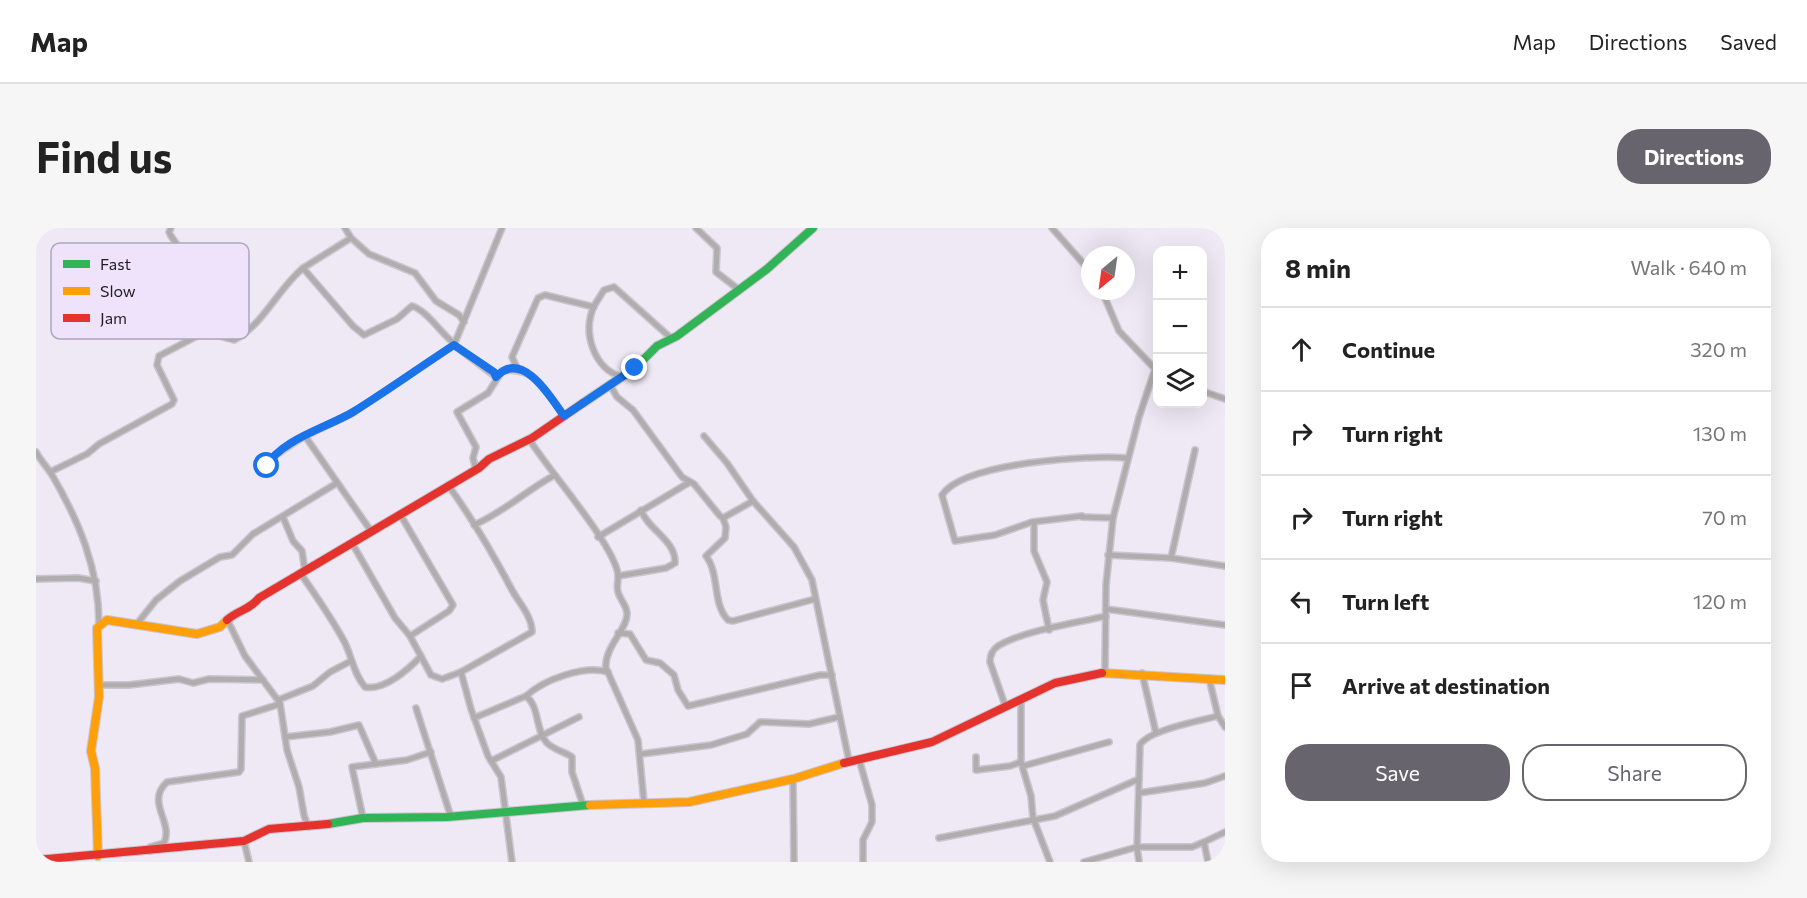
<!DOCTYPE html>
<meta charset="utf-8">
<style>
:root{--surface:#fff;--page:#f6f6f6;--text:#222;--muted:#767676;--line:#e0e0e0;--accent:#68646d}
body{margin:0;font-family:Commissioner,sans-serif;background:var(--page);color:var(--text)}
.controls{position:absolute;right:18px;top:18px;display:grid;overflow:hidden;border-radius:12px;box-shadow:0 6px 24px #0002}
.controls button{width:54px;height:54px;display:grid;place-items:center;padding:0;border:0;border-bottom:2px solid var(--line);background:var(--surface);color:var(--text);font:30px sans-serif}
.compass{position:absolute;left:1045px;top:18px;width:54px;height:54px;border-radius:50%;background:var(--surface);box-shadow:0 6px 24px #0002;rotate:209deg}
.stop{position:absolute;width:18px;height:18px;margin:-14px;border:4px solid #1a73e8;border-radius:50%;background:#fff}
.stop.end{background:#1a73e8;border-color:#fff;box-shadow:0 2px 6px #0008}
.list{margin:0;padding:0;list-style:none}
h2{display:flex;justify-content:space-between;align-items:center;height:78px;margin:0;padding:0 24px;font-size:26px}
h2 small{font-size:20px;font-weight:400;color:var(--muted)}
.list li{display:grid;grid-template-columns:39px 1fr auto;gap:18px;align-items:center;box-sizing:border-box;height:84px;padding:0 24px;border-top:2px solid var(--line)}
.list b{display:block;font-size:22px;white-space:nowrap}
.list em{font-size:20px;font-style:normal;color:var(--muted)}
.actions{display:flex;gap:12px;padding:18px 24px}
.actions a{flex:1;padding:14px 0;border:2px solid var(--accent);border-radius:24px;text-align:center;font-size:21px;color:var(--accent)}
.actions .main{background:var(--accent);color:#fff}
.icon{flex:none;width:33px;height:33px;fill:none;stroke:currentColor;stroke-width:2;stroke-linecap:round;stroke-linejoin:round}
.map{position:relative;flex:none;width:1189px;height:634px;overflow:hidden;border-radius:24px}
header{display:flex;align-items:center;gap:36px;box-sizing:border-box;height:84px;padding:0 30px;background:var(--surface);border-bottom:2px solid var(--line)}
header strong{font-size:28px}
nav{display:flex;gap:33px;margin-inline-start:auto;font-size:21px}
.intro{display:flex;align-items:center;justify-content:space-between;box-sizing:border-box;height:144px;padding:0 36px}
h1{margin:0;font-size:42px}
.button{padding:15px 27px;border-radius:24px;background:var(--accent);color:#fff;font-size:21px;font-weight:700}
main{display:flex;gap:36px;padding:0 36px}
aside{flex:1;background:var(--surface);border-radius:24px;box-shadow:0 6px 24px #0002}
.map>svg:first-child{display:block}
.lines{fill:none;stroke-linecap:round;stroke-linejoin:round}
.street-casing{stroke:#cac5cf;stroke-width:8}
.fast-casing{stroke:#cac5cf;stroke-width:10}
.slow-casing{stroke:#cac5cf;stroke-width:10}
.jam-casing{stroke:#cac5cf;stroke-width:10}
.street{stroke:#afadae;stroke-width:5}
.fast{stroke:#30b455;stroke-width:8}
.slow{stroke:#ff9f0a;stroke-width:8}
.jam{stroke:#e5322d;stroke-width:8}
.route{stroke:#1a73e8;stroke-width:8}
.key{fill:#eee3fb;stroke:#b0a7ba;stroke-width:1.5}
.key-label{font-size:16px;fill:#201c24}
</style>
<header>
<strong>Map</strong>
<nav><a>Map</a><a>Directions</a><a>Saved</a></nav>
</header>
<div class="intro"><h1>Find us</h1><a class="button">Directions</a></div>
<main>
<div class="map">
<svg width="1189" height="634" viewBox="0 0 1189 634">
<rect width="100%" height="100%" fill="#efe9f5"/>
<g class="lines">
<defs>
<g id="street">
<path d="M135,0L133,4L135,8L171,59L187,109L198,112C228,96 241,62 267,40L317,98L328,107L361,91L376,78C393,84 404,105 419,116"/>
<polyline points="660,0 681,20 680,44 702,61"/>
<polyline points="1016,0 1054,43"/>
<polyline points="315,10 333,26 379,45 400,73 423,87 428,94"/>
<polyline points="267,40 315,10 309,0"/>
<polyline points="1066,63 1083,103 1120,142"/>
<polyline points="418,117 460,149"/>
<polyline points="482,142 476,129 502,70 509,67 558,79"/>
<path d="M586,149C558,141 546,105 558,78C561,73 565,67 568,62L578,59L636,111"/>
<polyline points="574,157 581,169 597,182 646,249 658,256 684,288 687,290 717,273 758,319 776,352 813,533"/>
<polyline points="1166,163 1189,171"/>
<polyline points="668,208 691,235 717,273"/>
<path d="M493,211C513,243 577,315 582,346C583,351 580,359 582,364C584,372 590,376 591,385C592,401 568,419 570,440L602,512L608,575"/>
<path d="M0,224C5,233 11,239 16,247C43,293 63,341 63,396"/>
<polyline points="231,238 235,230 269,208"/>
<path d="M440,242L437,230L440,219L421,184L452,165L466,143C500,137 510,164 528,188"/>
<polyline points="14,244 51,226 63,216 136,176 138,172 121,137 123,128 163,107 187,108"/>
<path d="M1046,288L996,294L959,307L919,313L906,267C928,234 1053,227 1091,230"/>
<polyline points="247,289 257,313 266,323 269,343"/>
<polyline points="1046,289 1077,290"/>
<path d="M687,290L690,299L689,310L670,328C684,346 676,376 692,392L697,393L779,371"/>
<polyline points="998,294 998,323 1011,354 1007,372 1013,402"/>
<path d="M438,297C466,285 490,263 517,248"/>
<polyline points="335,303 269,208 315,186 418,117 466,0"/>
<polyline points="562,309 654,254"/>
<polyline points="316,315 359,390 374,408 413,383 417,377 364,286"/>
<polyline points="1072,327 1135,330 1189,338"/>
<polyline points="1135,330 1159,222"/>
<path d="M265,346C280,368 295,389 308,413C316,428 317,445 329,459C348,463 373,441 385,428"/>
<path d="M582,348L630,340L639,335C640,312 612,302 605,282"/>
<polyline points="0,351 42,350 60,353"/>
<polyline points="1070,381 1189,397"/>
<polyline points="192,393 209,428 244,475 251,522 263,559 268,587 272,599"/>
<polyline points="100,397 120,372 144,353 184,329 196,327 217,306 301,255"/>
<polyline points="582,405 594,406 610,432 624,435 638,447 642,462 652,478 784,447 796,447"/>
<path d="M374,408L395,447L406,451L425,444L496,404C496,388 483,375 476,362C457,326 436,290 412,257"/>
<polyline points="425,444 435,481 452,528 465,549 476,634"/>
<polyline points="1069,444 1070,357 1077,290 1103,189 1119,141"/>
<polyline points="1106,445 1120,505"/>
<polyline points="1173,450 1182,488 1189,499"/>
<polyline points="63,457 93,457 143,451 157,455 173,451 227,452"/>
<path d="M490,468C509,451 548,437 572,444"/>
<polyline points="985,471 985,534 995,568 997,590 1014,634"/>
<polyline points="242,472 277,458 294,444 315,433"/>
<path d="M969,477L954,434C954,427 956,422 962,418C986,403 1040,395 1070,388"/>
<polyline points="380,480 415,589"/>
<path d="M438,490L490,468C504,479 499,502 511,515C518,522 529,524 536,529V544L547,577"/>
<polyline points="249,509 294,504 323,497 340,536"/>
<polyline points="605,526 675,517 711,506 724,494 773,496 803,489"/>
<polyline points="940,529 940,542 974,538 985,534"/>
<polyline points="823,531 836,577 836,594 827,612 827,634"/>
<polyline points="455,533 543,489"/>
<polyline points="987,538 1073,514"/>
<polyline points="757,551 758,634"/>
<polyline points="1103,565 1169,555 1189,548"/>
<polyline points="327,590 316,539 371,532 395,524"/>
<polyline points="903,610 1019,588 1103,551"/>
<polyline points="208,613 213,634"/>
<polyline points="1168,614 1189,604"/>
<path d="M114,623V619L128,615C138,594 109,574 131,554L203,544L205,541L206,488L244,476"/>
<polyline points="1048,634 1101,619 1103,634"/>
<path d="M1172,634L1168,614L1156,619H1101L1104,517C1112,502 1164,493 1182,488"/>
</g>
<g id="fast">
<polyline points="547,175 599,140 621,118 641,108 731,41 777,0"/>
<polyline points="292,596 327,590 411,589 554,577"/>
</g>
<g id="slow">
<polyline points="1066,445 1189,452"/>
<polyline points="554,577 653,574 757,551 808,535"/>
<polyline points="62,628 59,540 55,523 63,469 61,400 71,392 161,406 184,399 191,392"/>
</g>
<g id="jam">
<path d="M191,392C202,382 214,382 223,370L443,240L453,231L496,210L547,175"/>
<polyline points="808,535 896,514 1019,455 1066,445"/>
<polyline points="0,632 208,613 233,601 292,596"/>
</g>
</defs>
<use href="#street" class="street-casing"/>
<use href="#fast" class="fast-casing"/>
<use href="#slow" class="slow-casing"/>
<use href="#jam" class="jam-casing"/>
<use href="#street" class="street"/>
<use href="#fast" class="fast"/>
<use href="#slow" class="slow"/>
<use href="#jam" class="jam"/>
</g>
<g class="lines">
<path class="route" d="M231,238C244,212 292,199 317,184C351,163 384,139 418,117L458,144L460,149C486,120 515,170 528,188L599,140"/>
</g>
<rect x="15" y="15" width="198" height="96" rx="9" class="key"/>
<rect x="27" y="32" width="27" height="8" fill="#30b455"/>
<rect x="27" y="59" width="27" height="8" fill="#ff9f0a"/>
<rect x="27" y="86" width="27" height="8" fill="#e5322d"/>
<g class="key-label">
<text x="64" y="42">Fast</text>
<text x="64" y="69">Slow</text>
<text x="64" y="96">Jam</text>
</g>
</svg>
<div class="controls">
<button>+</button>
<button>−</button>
<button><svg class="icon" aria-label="layers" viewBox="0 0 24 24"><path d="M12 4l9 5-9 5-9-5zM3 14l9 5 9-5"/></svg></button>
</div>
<svg class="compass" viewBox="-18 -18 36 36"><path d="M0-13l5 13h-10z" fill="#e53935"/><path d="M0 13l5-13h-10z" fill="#767676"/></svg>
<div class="stop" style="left:231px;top:238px"></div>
<div class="stop end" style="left:599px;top:140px"></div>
</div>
<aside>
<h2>8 min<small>Walk · 640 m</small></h2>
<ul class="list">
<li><svg class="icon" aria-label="ahead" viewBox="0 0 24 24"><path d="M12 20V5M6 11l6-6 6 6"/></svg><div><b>Continue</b></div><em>320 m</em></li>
<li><svg class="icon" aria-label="right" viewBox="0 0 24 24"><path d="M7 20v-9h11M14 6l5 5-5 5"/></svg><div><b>Turn right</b></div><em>130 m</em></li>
<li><svg class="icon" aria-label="right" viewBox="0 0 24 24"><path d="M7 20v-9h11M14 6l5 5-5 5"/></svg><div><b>Turn right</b></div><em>70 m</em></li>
<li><svg class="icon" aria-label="left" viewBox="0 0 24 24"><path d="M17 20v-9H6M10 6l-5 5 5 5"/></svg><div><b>Turn left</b></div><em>120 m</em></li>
<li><svg class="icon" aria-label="arrive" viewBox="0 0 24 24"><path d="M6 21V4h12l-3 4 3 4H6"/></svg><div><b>Arrive at destination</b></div></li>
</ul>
<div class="actions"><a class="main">Save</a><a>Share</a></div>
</aside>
</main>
